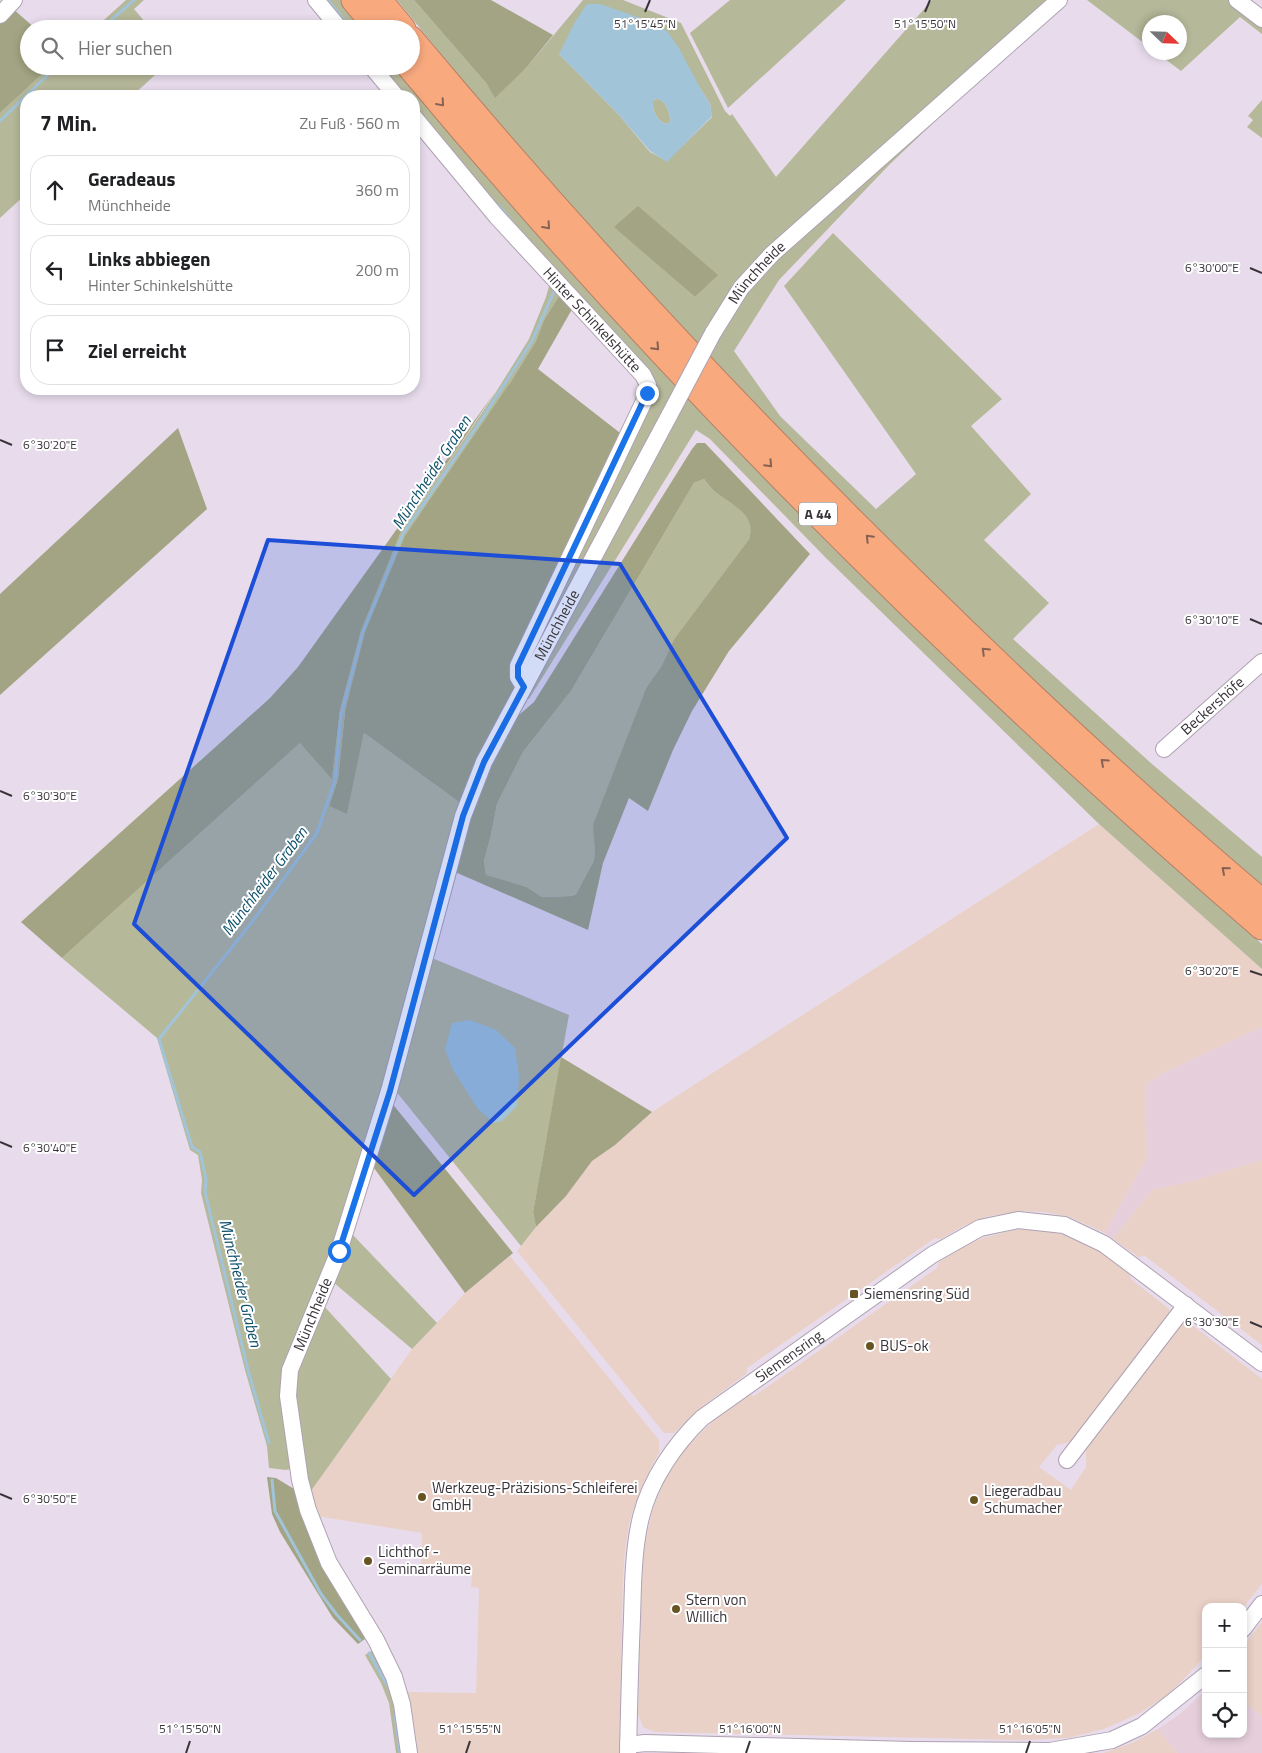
<!DOCTYPE html>
<html lang="de">
<meta charset="utf-8">
<style>
:root{--surface:#fff;--page:#f6f6f6;--text:#202124;--muted:#757577;--line:#e0e0e0}
body{margin:0;font-family:"Titillium Web",sans-serif;background:var(--page);color:var(--text)}
.controls{position:absolute;right:15px;bottom:15px;display:grid;overflow:hidden;border-radius:10px;box-shadow:0 2px 8px #0003}
.controls button{width:45px;height:45px;display:grid;place-items:center;padding:0;border:0;border-bottom:1px solid var(--line);background:var(--surface);color:var(--text);font:25px sans-serif}
.compass{position:absolute;left:1142px;top:15px;width:45px;height:45px;border-radius:50%;background:var(--surface);box-shadow:0 2px 8px #0003;rotate:113deg}
.stop{position:absolute;width:15px;height:15px;margin:-11px;border:4px solid #1a73e8;border-radius:50%;background:#fff}
.stop.end{background:#1a73e8;border-color:#fff;box-shadow:0 1px 5px #0008}
.list{margin:0;padding:0;list-style:none}
h2{display:flex;justify-content:space-between;align-items:center;height:65px;margin:0;padding:0 20px;font-size:21px}
h2 small{font-size:16px;font-weight:400;color:var(--muted)}
.list li{display:grid;grid-template-columns:32px 1fr auto;gap:15px;align-items:center;box-sizing:border-box;height:70px;margin:0 10px 10px;padding:0 10px;border:1px solid var(--line);border-radius:20px}
.list b{display:block;font-size:19px;white-space:nowrap}
.list p{margin:0;font-size:16px;white-space:nowrap;color:var(--muted)}
.list em{font-size:16px;font-style:normal;color:var(--muted)}
.icon{flex:none;width:28px;height:28px;fill:none;stroke:currentColor;stroke-width:2;stroke-linecap:round;stroke-linejoin:round}
.map{position:relative;flex:none;width:1262px;height:1753px;overflow:hidden}
.search{position:absolute;background:var(--surface);box-shadow:0 2px 8px #0003;left:20px;top:20px;width:400px;height:55px;display:flex;align-items:center;gap:12px;box-sizing:border-box;padding:0 18px;border-radius:28px;color:var(--muted);font-size:19px}
.panel{position:absolute;background:var(--surface);box-shadow:0 2px 8px #0003;left:20px;top:90px;width:400px;height:305px;border-radius:20px}
.map>svg:first-child{display:block}
.commercial{fill:#e6cfdb}
.industrial{fill:#e9d1c7}
.green{fill:#b6b89a;fill-rule:evenodd}
.forest{fill:#a2a483;fill-rule:evenodd}
.water{fill:#a2c4d8;fill-rule:evenodd}
.lines{fill:none;stroke-linecap:round;stroke-linejoin:round}
.stream{stroke:#a2c4d8;stroke-width:3}
.minor-casing{stroke:#aea2b2;stroke-width:18}
.highway-casing{stroke:#b58066;stroke-width:27}
.minor{stroke:#fff;stroke-width:16}
.highway{stroke:#f8a97e;stroke-width:25}
.minor-bridge-casing{stroke:#aea2b2;stroke-width:18;stroke-linecap:butt}
.minor-bridge{stroke:#fff;stroke-width:16}
.oneway{stroke:#856255}
.route{stroke:#1a73e8;stroke-width:6}
.marked{fill:#1d4ed8;fill-opacity:0.2;stroke:#1d4ed8;stroke-width:4;stroke-linejoin:round}
.ticks{fill:none;stroke:#383339;stroke-width:2}
.poi-dot{fill:#685422;stroke:#fff;stroke-width:2}
.labels{text-anchor:middle;stroke-width:4;stroke-linejoin:round;paint-order:stroke}
.shield{fill:#fff;stroke:#747074;stroke-width:1}
.shield-label{font-size:14px;font-weight:bold;fill:#383339}
.street-label{font-size:15px;fill:#383339;stroke:#fff}
.poi-label{font-size:15px;fill:#383339;stroke:#fff;text-anchor:start}
.water-label{font-size:16px;font-style:italic;fill:#0e4f6a;stroke:#fff}
.ticks-label{font-size:12px;text-anchor:middle;fill:#383339;stroke:#fff;stroke-width:4;stroke-linejoin:round;paint-order:stroke}
</style>
<div class="map">
<svg width="1262" height="1753" viewBox="0 0 1262 1753">
<rect width="100%" height="100%" fill="#e8dcec"/>
<g class="commercial">
<polygon points="1262,1027 1262,1160 1196,1180 1152,1190 1113,1239 1105,1233 1147,1157 1145,1088 1148,1083 1165,1072"/>
<polygon points="1206,1690 1206,1734 1243,1734 1243,1702 1262,1716 1262,1753 1177,1753 1158,1729 1180,1714"/>
</g>
<g class="industrial">
<polygon points="1099,824 1262,969 1262,1027 1165,1072 1148,1083 1145,1088 1147,1157 1105,1233 1070,1217 1045,1212 1021,1211 990,1216 965,1225 941,1239 935,1238 747,1368 746,1374 704,1405 674,1433 664,1433 517,1251 536,1227 566,1196 592,1161 615,1145 652,1112"/>
<polygon points="1262,1160 1262,1345 1145,1256 1139,1257 1113,1239 1152,1190 1196,1180"/>
<polygon points="1018,1229 1042,1230 1066,1235 1087,1244 1109,1257 1130,1273 1131,1279 1169,1309 1170,1316 1074,1441 1057,1445 1039,1467 1071,1490 1086,1467 1086,1450 1090,1442 1180,1323 1187,1321 1262,1379 1262,1584 1243,1608 1206,1607 1206,1655 1181,1682 1166,1696 1140,1713 1104,1729 1068,1738 1021,1740 655,1732 643,1727 638,1714 643,1552 652,1511 665,1479 684,1450 715,1419 748,1394 754,1396 937,1268 939,1262 963,1247 983,1238"/>
<polygon points="510,1256 659,1440 659,1453 644,1481 634,1507 629,1524 625,1550 623,1576 619,1753 417,1753 416,1736 404,1692 476,1693 479,1588 471,1587 472,1575 421,1568 422,1533 316,1516 308,1495 412,1349 467,1291"/>
<polygon points="1262,1622 1262,1716 1243,1702 1243,1646"/>
<polygon points="1158,1729 1177,1753 1103,1753 1132,1743"/>
</g>
<g class="green">
<polygon points="126,0 144,0 134,9 151,29 94,29"/>
<polygon points="321,0 342,0 366,29 345,29"/>
<path d="M397,0H414L486,83L495,97L527,67L583,0H623L681,23L725,111L730,116L732,114L776,177L932,0H1052L751,284L932,117L930,126L890,164L779,280L734,351L780,416L876,509L916,474L784,286L833,233L1002,399L971,426L1031,494L984,540L1049,603L1013,639L1152,764L1262,857V886L1190,824L1077,721L954,604L866,518L662,312L487,110ZM559,54L700,88L710,104L712,117L667,161L650,152L619,115ZM615,227L717,275L695,297Z"/>
<polygon points="730,0 846,0 728,108 690,33"/>
<polygon points="1087,0 1229,0 1262,25 1262,34 1240,17 1181,71 1157,53 1180,52 1180,22 1150,22 1149,47"/>
<polygon points="51,66 165,66 132,96 26,96 26,194 0,218 0,113"/>
<polygon points="376,66 397,66 688,398 834,549 950,661 1075,778 1262,944 1262,969 1099,824 827,559 710,439 696,430 529,699 524,696 524,677 519,671 655,385 414,112 414,96 400,96"/>
<path d="M656,99C667,100 668,111 671,120L668,124C658,123 652,111 653,101Z"/>
<polygon points="1262,100 1262,138 1247,127 1253,120 1248,116"/>
<polygon points="551,279 562,291 544,320 536,341 510,383 345,712 338,779 329,806 347,813 364,733 463,805 364,1166 292,1346 291,1469 286,1470 269,1468 267,1446 245,1370 201,1193 202,1180 198,1155 190,1150 157,1038 62,958 301,742 332,778 340,710 361,631 400,534 496,392 529,339 546,297"/>
<path d="M704,479C708,484 712,490 718,494C733,506 758,515 749,539L674,639L662,665L646,688L594,825L595,854L593,862L576,894L572,896L542,897L527,887L486,876L484,861L491,835L497,804L523,752L571,691L694,483Z"/>
<polygon points="432,958 569,1015 533,1212 536,1227 521,1246 395,1090"/>
<polygon points="351,1233 437,1323 412,1349 333,1282"/>
<polygon points="323,1305 391,1379 308,1495 293,1381"/>
<polygon points="376,1648 391,1678 408,1753 396,1753 389,1703 381,1683 365,1655"/>
</g>
<g class="forest">
<polygon points="414,0 491,0 553,35 527,67 495,98 486,83"/>
<polygon points="12,8 36,29 29,29 29,66 51,66 0,113 0,21"/>
<polygon points="638,206 718,275 695,297 614,227"/>
<polygon points="562,291 575,304 538,369 624,436 517,691 463,805 364,733 347,814 329,806 338,779 345,712 365,632 405,536 510,383 536,341 544,320"/>
<polygon points="495,392 400,534 361,631 340,710 332,779 300,743 62,958 21,922 270,698 298,667"/>
<polygon points="178,428 207,509 0,695 0,594"/>
<path d="M697,443H705L810,554L729,651L692,711L673,750L648,811L629,798L603,863L588,930L455,872L479,781L512,721L534,702L692,449ZM704,479C708,484 712,490 718,494C733,506 757,515 749,539L674,639L662,665L646,688L593,825L595,854L593,862L576,894L572,896L542,897L527,887L486,875L484,861L491,835L497,804L523,752L571,691L694,483Z"/>
<polygon points="561,1057 652,1112 615,1145 592,1161 566,1196 536,1227 533,1212"/>
<polygon points="391,1102 513,1253 465,1293 374,1168"/>
<polygon points="267,1477 276,1478 299,1492 369,1636 358,1644 333,1618 280,1532 272,1514"/>
</g>
<g class="water">
<path d="M587,4H600L646,20L667,31L679,48L700,88L710,104L712,116L667,162L650,151L619,115L559,54L575,22ZM656,99C667,100 668,111 671,120L668,124C658,123 652,111 653,101Z"/>
<polygon points="470,1020 496,1030 515,1048 519,1076 517,1106 502,1121 494,1123 478,1109 453,1070 445,1049 452,1023"/>
</g>
<g class="lines">
<g class="stream">
<polyline points="328,0 351,29"/>
<polyline points="101,29 134,0"/>
<polyline points="0,121 57,66"/>
<polyline points="498,205 510,219"/>
<polyline points="269,1443 248,1370 205,1192 206,1179 200,1152 192,1147 159,1039 252,922 317,833 335,780 341,715 363,632 403,534 482,419 532,341 555,289"/>
<polyline points="272,1480 275,1511 321,1594 337,1615 360,1640"/>
<polyline points="369,1653 390,1690"/>
<polyline points="395,1715 400,1753"/>
</g>
<defs>
<g id="minor">
<polyline points="316,0 340,29"/>
<polyline points="1237,0 1262,19"/>
<polyline points="0,15 14,0"/>
<polyline points="371,66 396,96"/>
<path id="s1" d="M414,117L497,217L643,375L648,385L646,397L518,666V677L524,687"/>
<path id="s2" d="M713,333L741,288L772,254L1059,0"/>
<path id="s3" d="M1164,749L1262,662"/>
<polyline points="1067,1460 1186,1305"/>
<polyline points="1243,1629 1262,1604"/>
<polyline points="628,1745 645,1743 910,1750 1050,1751 1112,1740 1142,1726 1206,1675"/>
<path id="s4" d="M409,1753L402,1704L394,1677L376,1640L329,1563L308,1510L300,1480L288,1396L290,1370L339,1251L389,1091L463,816L484,762L670,414"/>
<path id="s5" d="M628,1753C629,1708 630,1664 632,1619C633,1586 633,1550 641,1517C650,1480 675,1444 702,1418L932,1255L980,1228L1018,1220L1064,1225L1104,1244L1262,1363"/>
</g>
<g id="highway">
<polyline points="354,0 378,29"/>
<polyline points="379,0 403,29"/>
<path d="M411,39C571,231 742,414 921,589C1031,697 1144,802 1262,902"/>
<path d="M409,66C668,377 956,663 1262,927"/>
</g>
</defs>
<use href="#minor" class="minor-casing"/>
<use href="#highway" class="highway-casing"/>
<use href="#minor" class="minor"/>
<use href="#highway" class="highway"/>
<defs>
<polyline id="minor-bridge" points="670,414 713,333"/>
</defs>
<use href="#minor-bridge" class="minor-bridge-casing"/>
<use href="#minor-bridge" class="minor-bridge"/>
</g>
<defs><path id="oneway-chevron" d="M-2-3.5L2.5 0L-2 3.5" fill="none" stroke-width="1.6" stroke-linecap="round" stroke-linejoin="round" transform="scale(1.25)"/></defs>
<g class="oneway">
<use href="#oneway-chevron" transform="translate(441 103) rotate(49)"/>
<use href="#oneway-chevron" transform="translate(547 226) rotate(48)"/>
<use href="#oneway-chevron" transform="translate(656 347) rotate(47)"/>
<use href="#oneway-chevron" transform="translate(769 464) rotate(46)"/>
<use href="#oneway-chevron" transform="translate(869 538) rotate(-135)"/>
<use href="#oneway-chevron" transform="translate(985 651) rotate(-136)"/>
<use href="#oneway-chevron" transform="translate(1104 762) rotate(-138)"/>
<use href="#oneway-chevron" transform="translate(1225 870) rotate(-139)"/>
</g>
<g class="lines">
<polyline class="route" points="339,1251 390,1091 463,816 484,762 524,687 518,677 518,666 647,393"/>
</g>
<path class="marked" d="M268,540L620,564L787,838L414,1195L134,924Z"/>
<path class="ticks" d="M645,12L650,0M925,12L930,0M1250,268L1262,273M0,440L12,445M1250,619L1262,624M0,791L12,796M1250,971L1262,975M0,1142L12,1147M1250,1322L1262,1327M0,1494L12,1499M186,1753L190,1741M466,1753L470,1741M746,1753L750,1741M1026,1753L1030,1741"/>
<g class="poi-dot">
<rect x="849" y="1289" width="10" height="10" rx="2.5"/>
<circle cx="870" cy="1346" r="5"/>
<circle cx="422" cy="1497" r="5"/>
<circle cx="974" cy="1500" r="5"/>
<circle cx="368" cy="1561" r="5"/>
<circle cx="676" cy="1609" r="5"/>
</g>
<g class="labels">
<rect class="shield" x="799" y="502.5" width="38" height="23" rx="4"/>
<g class="shield-label">
<text x="818" y="519">A 44</text>
</g>
<g class="street-label">
<text dy="5" stroke="none"><textPath href="#s2" startOffset="75">Münchheide</textPath></text>
<text dy="5" stroke="none"><textPath href="#s1" startOffset="270">Hinter Schinkelshütte</textPath></text>
<text dy="5" stroke="none"><textPath href="#s4" startOffset="1202">Münchheide</textPath></text>
<text dy="5" stroke="none"><textPath href="#s3" startOffset="65">Beckershöfe</textPath></text>
<text dy="5" stroke="none"><textPath href="#s4" startOffset="468">Münchheide</textPath></text>
<text dy="5" stroke="none"><textPath href="#s5" startOffset="461">Siemensring</textPath></text>
</g>
<g class="poi-label">
<text x="864" y="1299">Siemensring Süd</text>
<text x="880" y="1351">BUS-ok</text>
<text x="432" y="1493">Werkzeug-Präzisions-Schleiferei<tspan x="432" dy="17">GmbH</tspan></text>
<text x="984" y="1496">Liegeradbau<tspan x="984" dy="17">Schumacher</tspan></text>
<text x="378" y="1557">Lichthof -<tspan x="378" dy="17">Seminarräume</tspan></text>
<text x="686" y="1605">Stern von<tspan x="686" dy="17">Willich</tspan></text>
</g>
<g class="water-label">
<text transform="translate(431 472) rotate(-57)" y="6">Münchheider Graben</text>
<text transform="translate(264 881) rotate(-53)" y="6">Münchheider Graben</text>
<text transform="translate(241 1283) rotate(76)" y="6">Münchheider Graben</text>
</g>
</g>
<g class="ticks-label">
<text x="645" y="28">51°15'45"N</text>
<text x="925" y="28">51°15'50"N</text>
<text x="1212" y="272">6°30'00"E</text>
<text x="50" y="449">6°30'20"E</text>
<text x="1212" y="624">6°30'10"E</text>
<text x="50" y="800">6°30'30"E</text>
<text x="1212" y="975">6°30'20"E</text>
<text x="50" y="1152">6°30'40"E</text>
<text x="1212" y="1326">6°30'30"E</text>
<text x="50" y="1503">6°30'50"E</text>
<text x="190" y="1733">51°15'50"N</text>
<text x="470" y="1733">51°15'55"N</text>
<text x="750" y="1733">51°16'00"N</text>
<text x="1030" y="1733">51°16'05"N</text>
</g>
</svg>
<div class="controls">
<button>+</button>
<button>−</button>
<button><svg class="icon" aria-label="locate" viewBox="0 0 24 24"><circle cx="12" cy="12" r="6"/><path d="M12 2v4M12 18v4M2 12h4M18 12h4"/></svg></button>
</div>
<svg class="compass" viewBox="-18 -18 36 36"><path d="M0-13l5 13h-10z" fill="#e53935"/><path d="M0 13l5-13h-10z" fill="#757577"/></svg>
<div class="stop" style="left:339px;top:1251px"></div>
<div class="stop end" style="left:647px;top:393px"></div>
<div class="search"><svg class="icon" aria-label="search" viewBox="0 0 24 24"><circle cx="10" cy="10" r="6"/><path d="M15 15l6 6"/></svg>Hier suchen</div>
<section class="panel">
<h2>7 Min.<small>Zu Fuß · 560 m</small></h2>
<ul class="list">
<li><svg class="icon" aria-label="ahead" viewBox="0 0 24 24"><path d="M12 20V5M6 11l6-6 6 6"/></svg><div><b>Geradeaus</b><p>Münchheide</p></div><em>360 m</em></li>
<li><svg class="icon" aria-label="left" viewBox="0 0 24 24"><path d="M17 20v-9H6M10 6l-5 5 5 5"/></svg><div><b>Links abbiegen</b><p>Hinter Schinkelshütte</p></div><em>200 m</em></li>
<li><svg class="icon" aria-label="arrive" viewBox="0 0 24 24"><path d="M6 21V4h12l-3 4 3 4H6"/></svg><div><b>Ziel erreicht</b></div></li>
</ul>
</section>
</div>
